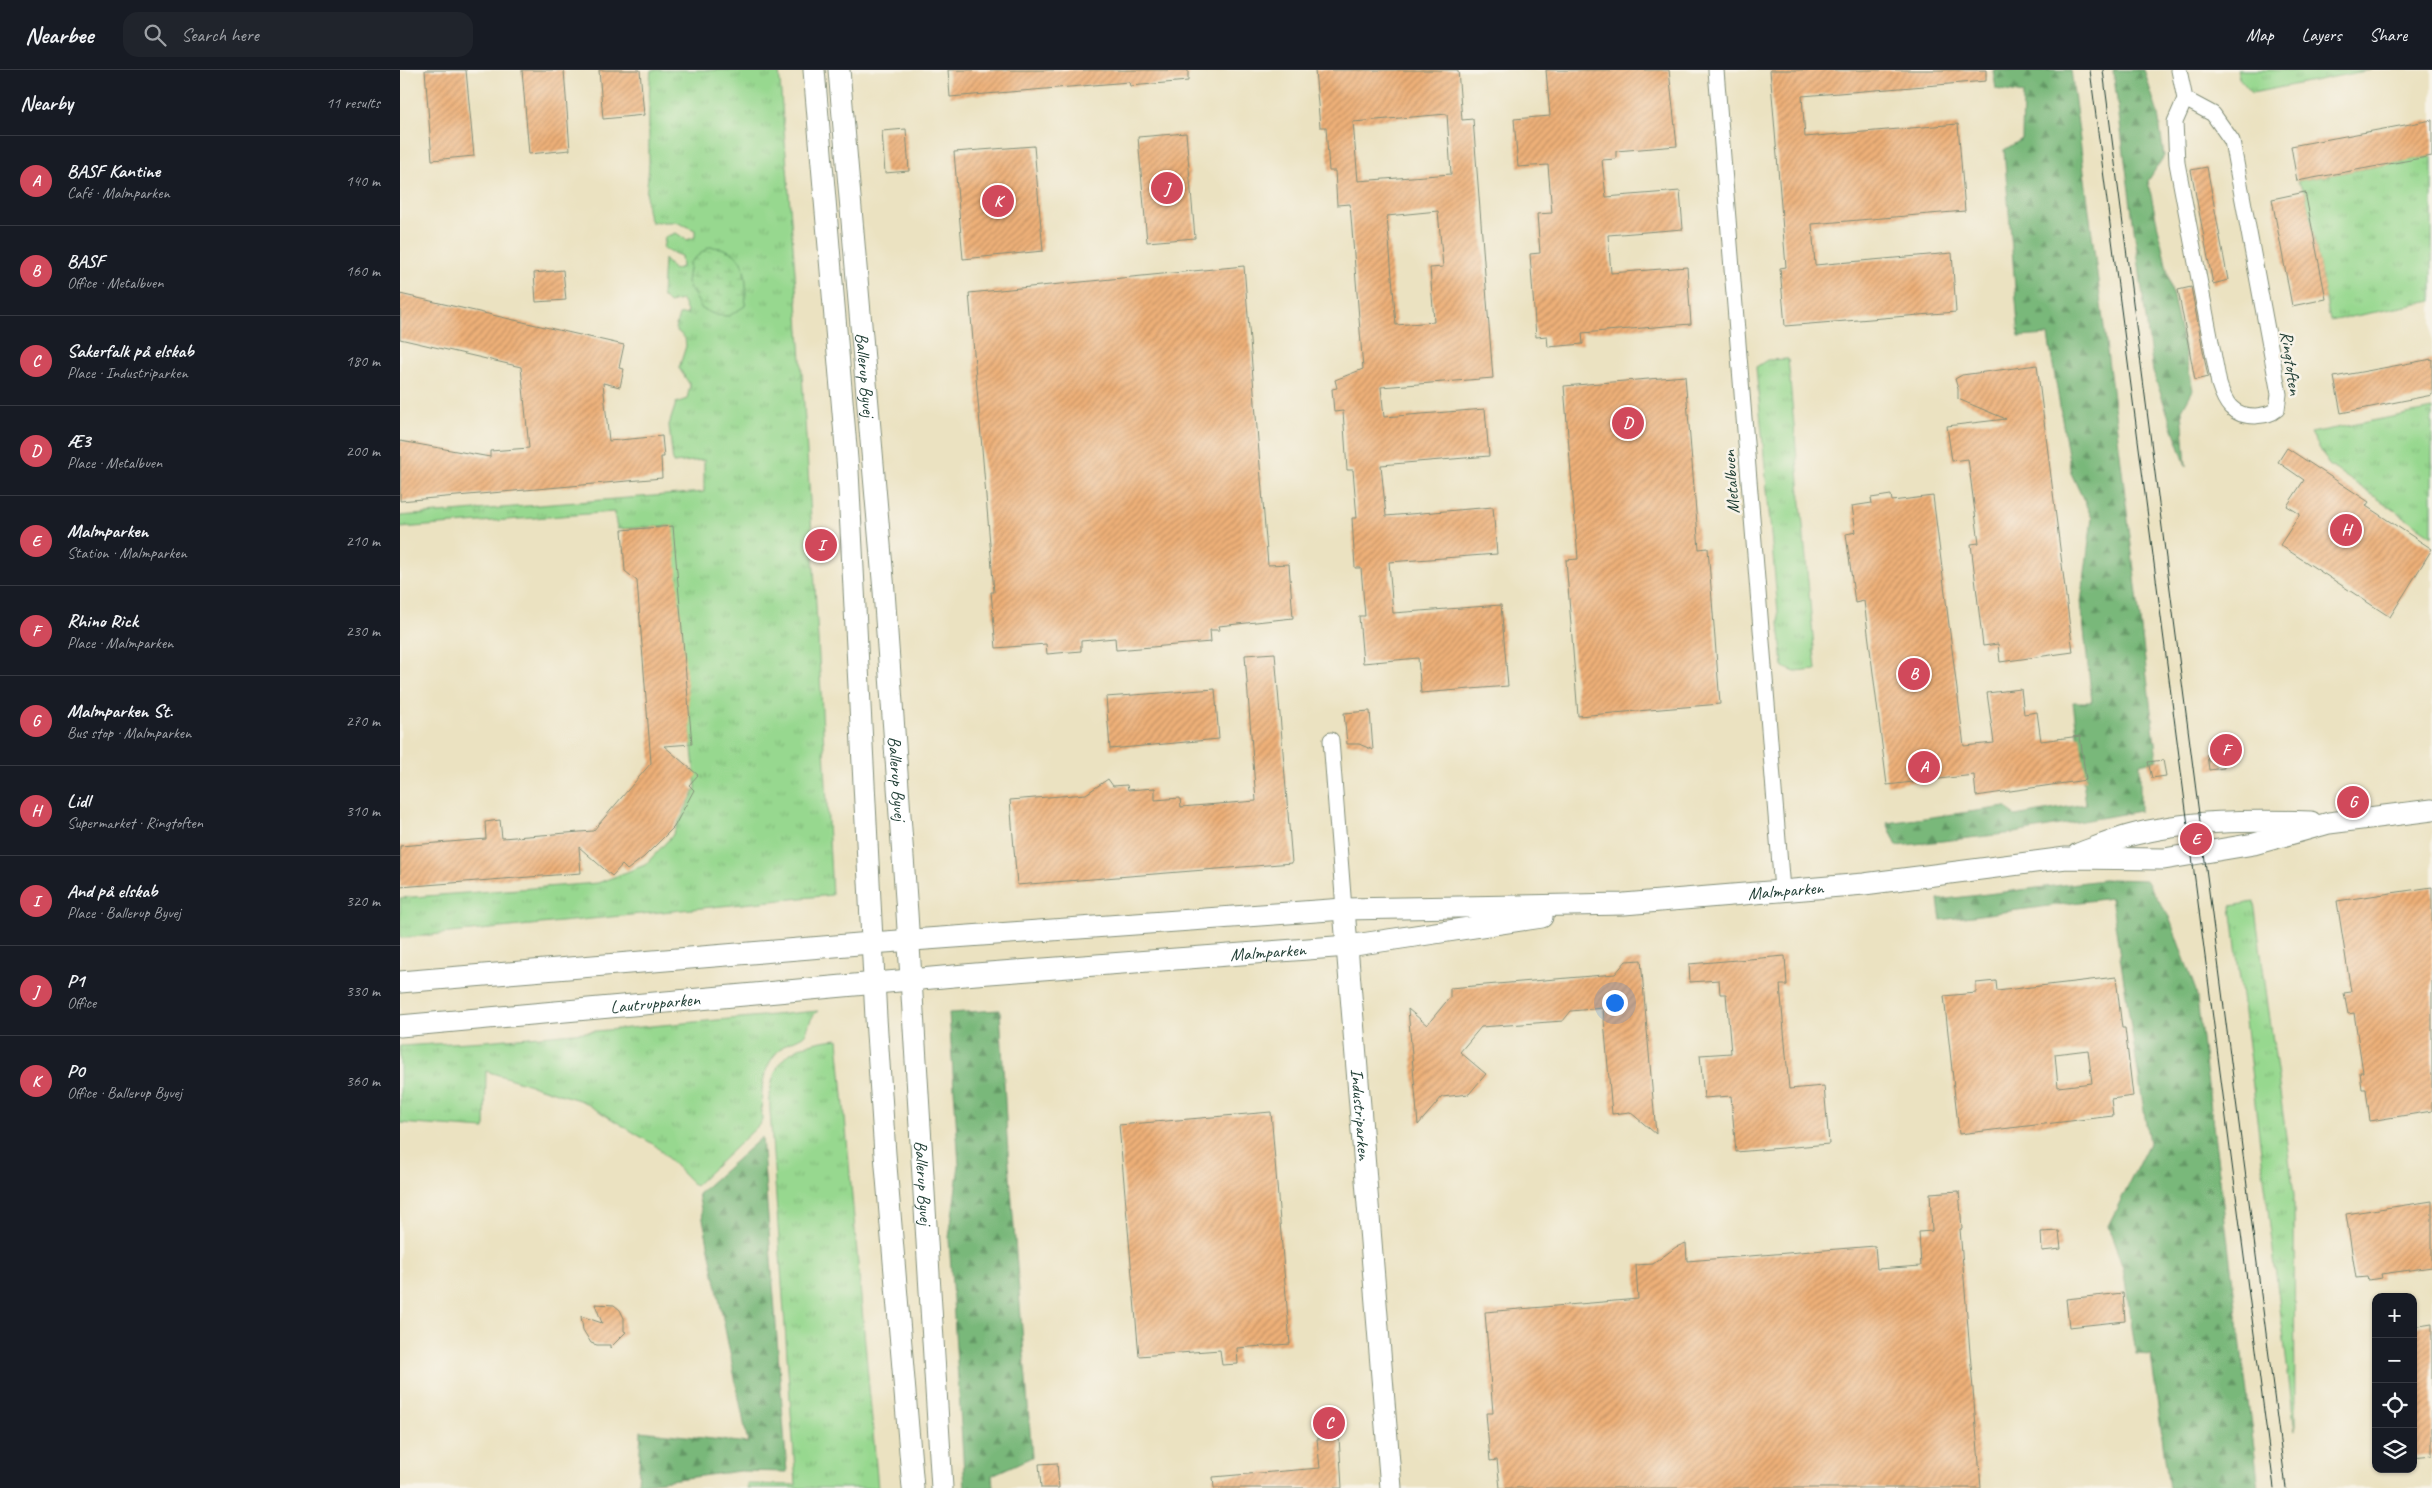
<!DOCTYPE html>
<meta charset="utf-8">
<style>
:root{--surface:#171b24;--page:#20242c;--text:#f1f3f6;--muted:#9ea1a6;--line:#363941;--accent:#d1495b}
body{margin:0;font-family:Caveat,sans-serif;background:var(--page);color:var(--text)}
.controls{position:absolute;right:15px;bottom:15px;display:grid;overflow:hidden;border-radius:10px;box-shadow:0 1px 4px #0004}
.controls button{width:45px;height:45px;display:grid;place-items:center;padding:0;border:0;border-bottom:1px solid var(--line);background:var(--surface);color:var(--text);font:25px sans-serif}
.you{position:absolute;left:1214px;top:932px;width:18px;height:18px;margin:-12px;border:4px solid #fff;border-radius:50%;background:#1a73e8;box-shadow:0 0 0 8px #1a73e833}
.badge{display:grid;place-items:center;width:32px;height:32px;border-radius:50%;background:var(--accent);color:#fff;font-size:16px;font-weight:700}
.pin{position:absolute;translate:-50% -50%;border:2px solid #fff;box-shadow:0 1px 5px #0006}
.list{margin:0;padding:0;list-style:none}
h2{display:flex;justify-content:space-between;align-items:center;height:65px;margin:0;padding:0 20px;font-size:21px}
h2 small{font-size:16px;font-weight:400;color:var(--muted)}
.list li{display:grid;grid-template-columns:32px 1fr auto;gap:15px;align-items:center;box-sizing:border-box;height:90px;padding:0 20px;border-top:1px solid var(--line)}
.list b{display:block;font-size:19px;white-space:nowrap}
.list p{margin:0;font-size:16px;white-space:nowrap;color:var(--muted)}
.list em{font-size:16px;font-style:normal;color:var(--muted)}
.icon{flex:none;width:28px;height:28px;fill:none;stroke:currentColor;stroke-width:2;stroke-linecap:round;stroke-linejoin:round}
.map{position:relative;flex:none;width:2032px;height:1418px;overflow:hidden}
header{display:flex;align-items:center;gap:30px;box-sizing:border-box;height:70px;padding:0 25px;background:var(--surface);border-bottom:1px solid var(--line)}
header strong{font-size:24px}
nav{display:flex;gap:28px;margin-inline-start:auto;font-size:18px}
.search{width:350px;height:45px;background:var(--page);display:flex;align-items:center;gap:12px;box-sizing:border-box;padding:0 18px;border-radius:15px;color:var(--muted);font-size:19px}
main{display:flex}
aside{flex:1;background:var(--surface)}
.map>svg:first-child{display:block}
.grass{fill:url(#grass-tufts);stroke:#5b8a62}
.forest{fill:url(#forest-firs);stroke:#4c7a57}
.wetland{fill:url(#wetland-marsh);stroke:#5b8a62}
.building{fill:url(#building-hatch);fill-rule:evenodd}
.lines{fill:none;stroke-linecap:round;stroke-linejoin:round}
.street-casing{stroke:#85907a;stroke-width:17}
.secondary-casing{stroke:#85907a;stroke-width:23}
.street{stroke:#fff;stroke-width:15}
.secondary{stroke:#fff;stroke-width:21}
.tram{stroke:#1f3d34;stroke-width:1}
.labels{text-anchor:middle;stroke-width:5;stroke-linejoin:round;paint-order:stroke}
.street-label{font-size:18px;fill:#1f3d34;stroke:#f7f3e8}
</style>
<header>
<strong>Nearbee</strong>
<div class="search"><svg class="icon" aria-label="search" viewBox="0 0 24 24"><circle cx="10" cy="10" r="6"/><path d="M15 15l6 6"/></svg>Search here</div>
<nav><a>Map</a><a>Layers</a><a>Share</a></nav>
</header>
<main>
<aside>
<h2>Nearby<small>11 results</small></h2>
<ul class="list">
<li><span class="badge">A</span><div><b>BASF Kantine</b><p>Café · Malmparken</p></div><em>140 m</em></li>
<li><span class="badge">B</span><div><b>BASF</b><p>Office · Metalbuen</p></div><em>160 m</em></li>
<li><span class="badge">C</span><div><b>Sakerfalk på elskab</b><p>Place · Industriparken</p></div><em>180 m</em></li>
<li><span class="badge">D</span><div><b>Æ3</b><p>Place · Metalbuen</p></div><em>200 m</em></li>
<li><span class="badge">E</span><div><b>Malmparken</b><p>Station · Malmparken</p></div><em>210 m</em></li>
<li><span class="badge">F</span><div><b>Rhino Rick</b><p>Place · Malmparken</p></div><em>230 m</em></li>
<li><span class="badge">G</span><div><b>Malmparken St.</b><p>Bus stop · Malmparken</p></div><em>270 m</em></li>
<li><span class="badge">H</span><div><b>Lidl</b><p>Supermarket · Ringtoften</p></div><em>310 m</em></li>
<li><span class="badge">I</span><div><b>And på elskab</b><p>Place · Ballerup Byvej</p></div><em>320 m</em></li>
<li><span class="badge">J</span><div><b>P1</b><p>Office</p></div><em>330 m</em></li>
<li><span class="badge">K</span><div><b>P0</b><p>Office · Ballerup Byvej</p></div><em>360 m</em></li>
</ul>
</aside>
<div class="map">
<svg width="2032" height="1418" viewBox="0 0 2032 1418">
<defs>
<pattern id="grass-tufts" width="24" height="20" patternUnits="userSpaceOnUse" patternTransform="scale(1.25)"><rect width="24" height="20" fill="#97d88f"/><path d="M3 7l-1-3M5 7V3M7 7l1-3M15 17l-1-3M17 17v-4M19 17l1-3" fill="none" stroke="#82ba7c"/></pattern>
<pattern id="forest-firs" width="22" height="20" patternUnits="userSpaceOnUse" patternTransform="scale(1.25)"><rect width="22" height="20" fill="#79b87a"/><path d="M5 1l3.5 6h-7zM16 11l3.5 6h-7z" fill="#639765"/></pattern>
<pattern id="wetland-marsh" width="20" height="14" patternUnits="userSpaceOnUse" patternTransform="scale(1.25)"><rect width="20" height="14" fill="#97d88f"/><path d="M1 5h8M5 5V1M11 12h8M15 12V8" fill="none" stroke="#82ba7c"/></pattern>
<pattern id="building-hatch" width="6" height="6" patternUnits="userSpaceOnUse" patternTransform="scale(1.25)"><rect width="6" height="6" fill="#eeb078"/><path d="M-1 1l2-2M0 6l6-6M5 7l2-2" fill="none" stroke="#c09063"/></pattern>
</defs>
<rect width="100%" height="100%" fill="#f7f3e8"/>
<filter id="ink" filterUnits="userSpaceOnUse"><feTurbulence type="fractalNoise" baseFrequency=".02" numOctaves="2"/><feDisplacementMap in="SourceGraphic" scale="10" xChannelSelector="R" yChannelSelector="G"/><feConvolveMatrix kernelMatrix="1 2 1 2 8 2 1 2 1" color-interpolation-filters="sRGB"/></filter>
<filter id="wash" filterUnits="userSpaceOnUse"><feTurbulence type="fractalNoise" baseFrequency=".0096" numOctaves="4" result="noise"/><feDisplacementMap in="SourceGraphic" scale="20" xChannelSelector="R" yChannelSelector="G"/><feGaussianBlur stdDeviation="1.12" result="paint"/><feColorMatrix in="noise" values="0 0 0 0 0 0 0 0 0 0 0 0 0 0 0 0 0 1.4 0 .05"/><feComposite in="paint" operator="in"/></filter>
<g filter="url(#wash)">
<rect width="100%" height="100%" fill="#ebe2c1"/>
<g class="grass">
<path d="M251,0H379C403,275 417,550 432,825L0,868V828L198,813L245,795L272,766L296,718L270,456L217,459L214,442L0,458V446L304,422V390L273,393L269,355L276,333L287,329L290,315L279,298L286,276L285,268L275,259L279,245L288,244L282,230L269,233L262,226L264,189L274,200L282,197L281,186L263,179L265,167L276,163L287,170L295,167V160L276,152H251C242,135 249,109 249,90C249,60 248,30 251,0Z"/>
<polygon points="1837,0 1970,0 1852,23 1839,8"/>
<polygon points="2032,86 2032,231 1930,251 1905,122 1897,111"/>
<polygon points="1388,289 1416,600 1395,602 1383,597 1356,297 1367,290"/>
<polygon points="2032,339 2032,466 1929,395 1911,363"/>
<polygon points="1854,832 1894,1125 1895,1361 1831,836"/>
<path d="M418,941C409,948 410,955 405,964C401,969 390,971 385,975C360,994 361,1022 362,1050L360,1054L295,1116L256,1076L182,1031L86,1001L85,1059L0,1053V976L85,971Z"/>
<path d="M438,969L478,1418H347V1414L396,1415L370,1041C367,990 391,973 438,969Z"/>
</g>
<g class="forest">
<polygon points="1593,0 1671,0 1717,359 1757,690 1740,694 1740,741 1614,763 1497,776 1487,753 1606,737 1615,746 1686,734 1673,632 1692,632 1681,533 1692,448 1671,403 1648,265 1619,267 1604,80 1622,69 1623,24 1596,19"/>
<polygon points="1713,0 1744,0 1758,44 1764,86 1748,111 1793,320 1782,340 1786,396 1753,302"/>
<polygon points="1711,809 1746,810 1769,847 1796,921 1859,1418 1769,1418 1751,1285 1736,1284 1723,1198 1708,1156 1749,1073 1711,828 1541,850 1538,830"/>
<polygon points="600,940 607,1068 632,1387 592,1405 593,1418 565,1418 549,1168 559,1095 549,943"/>
<polygon points="362,1067 387,1402 340,1401 238,1414 241,1361 348,1373 298,1124"/>
</g>
<path class="wetland" d="M309,177C347,177 348,206 345,236L329,246L316,245L302,239L287,212L290,192Z"/>
<g id="blocks">
<g class="building">
<polygon points="25,0 66,0 74,86 32,90"/>
<polygon points="122,0 164,0 170,80 129,84"/>
<polygon points="199,0 240,0 244,45 203,49"/>
<polygon points="548,0 788,0 788,11 730,16 729,12 550,27"/>
<path d="M915,0H1058L1062,50L1073,49L1093,308L981,317L984,347L1085,339L1089,386L981,395L986,446L1093,437L1097,484L989,492L993,543L1101,535L1108,616L1021,623L1018,588L963,593L959,546H965L961,498H955L952,448H957L953,400H947L943,341L934,342L932,319L937,318L935,310L963,299L950,134L937,135L935,101H929L926,57H920ZM1047,44L1051,104L958,111L953,52ZM1038,141L1043,197L1030,198L1034,252L996,255L987,146Z"/>
<polygon points="1146,0 1269,0 1277,76 1216,81 1216,89 1202,90 1206,127 1280,121 1283,159 1208,165 1211,203 1287,197 1291,254 1182,263 1183,274 1148,277 1147,266 1136,267 1130,184 1140,183 1137,144 1152,143 1148,95 1118,97 1114,49 1150,46"/>
<polygon points="1370,0 1586,0 1586,11 1402,26 1405,67 1558,54 1565,141 1412,154 1415,195 1552,183 1556,242 1385,256 1380,198 1386,197"/>
<polygon points="2032,50 2032,86 1897,111 1891,76"/>
<polygon points="506,59 509,101 485,103 482,61"/>
<polygon points="786,63 795,168 747,172 738,67"/>
<polygon points="634,76 643,181 563,189 554,82"/>
<polygon points="1807,97 1828,210 1813,214 1791,100"/>
<polygon points="1905,122 1926,229 1892,236 1872,129"/>
<polygon points="844,196 868,495 889,494 893,548 819,556 820,560 810,560 811,572 716,580 715,568 681,571 681,581 647,584 646,574 596,578 591,522 594,522 569,223"/>
<polygon points="163,200 166,230 136,232 134,203"/>
<polygon points="1791,217 1808,307 1795,310 1778,220"/>
<polygon points="0,224 224,275 219,298 224,299 220,317 203,313 209,371 262,366 264,387 261,387 262,408 0,431 0,371 90,387 90,381 129,378 121,297 0,269"/>
<polygon points="2032,289 2032,325 1941,343 1934,307"/>
<polygon points="1637,295 1673,582 1600,592 1598,574 1583,576 1571,474 1579,473 1568,389 1552,391 1547,356 1606,349 1558,329 1558,319 1555,309 1562,305"/>
<polygon points="1285,306 1299,479 1308,478 1320,634 1178,646 1166,490 1178,489 1164,316"/>
<polygon points="1887,378 1969,432 1966,436 2032,479 1990,547 1880,475 1900,444 1887,436 1904,410 1878,392"/>
<polygon points="1491,425 1492,431 1533,426 1564,676 1594,673 1587,623 1621,619 1624,644 1637,642 1641,671 1680,666 1686,710 1576,726 1574,705 1487,715 1464,531 1455,533 1446,464 1456,462 1452,436 1472,433 1471,428"/>
<polygon points="273,456 292,674 264,676 298,705 289,715 294,720 274,757 244,787 227,800 222,795 212,806 179,777 181,803 0,817 0,776 86,769 85,752 100,750 102,768 193,761 251,693 237,511 225,501 222,460"/>
<polygon points="875,583 892,793 617,815 610,730 686,724 708,709 713,716 727,715 728,720 755,718 755,730 780,728 781,737 856,731 845,585"/>
<polygon points="815,619 819,669 710,679 706,627"/>
<polygon points="970,641 973,680 959,674 947,674 944,643"/>
<polygon points="1822,682 1824,698 1809,700 1807,684"/>
<polygon points="1763,690 1766,706 1752,708 1748,692"/>
<polygon points="2032,817 2032,1041 1970,1051 1966,1019 1962,1019 1960,1002 1963,1002 1954,943 1948,944 1944,923 1951,922 1937,831"/>
<polygon points="1385,886 1387,915 1380,915 1389,1019 1424,1016 1429,1074 1336,1082 1331,1026 1304,1028 1300,985 1331,983 1326,924 1320,924 1319,910 1290,912 1289,894"/>
<polygon points="1241,890 1256,1064 1230,1042 1212,1044 1203,938 1171,941 1163,951 1081,957 1060,982 1086,1004 1069,1024 1042,1027 1018,1055 1008,939 1027,955 1050,927 1050,918 1215,904 1226,891"/>
<path d="M1716,907L1722,958H1725L1733,1026L1711,1029L1713,1046L1559,1064L1544,926L1576,923V913L1596,911L1597,921ZM1688,980L1692,1013L1658,1017L1655,984Z"/>
<polygon points="871,1042 890,1274 837,1278 838,1294 822,1295 820,1280 739,1286 719,1055"/>
<polygon points="1559,1121 1562,1159 1560,1159 1581,1418 1100,1418 1097,1390 1090,1391 1086,1343 1093,1343 1085,1242 1238,1229 1236,1195 1253,1194 1276,1177 1286,1173 1287,1191 1475,1176 1477,1199 1521,1196 1519,1162 1532,1161 1530,1123"/>
<polygon points="2032,1131 2032,1197 1981,1204 1982,1208 1968,1210 1967,1207 1956,1208 1946,1144"/>
<polygon points="1659,1161 1661,1179 1642,1181 1641,1162"/>
<polygon points="1723,1223 1725,1251 1669,1257 1666,1229"/>
<polygon points="195,1234 214,1235 220,1240 224,1248 224,1261 226,1262 210,1278 210,1275 197,1275 191,1273 183,1260 181,1246 202,1253"/>
<polygon points="2032,1254 2032,1385 2013,1387 2013,1257"/>
<polygon points="939,1367 942,1418 814,1418 813,1407 920,1398 917,1369"/>
<polygon points="657,1393 659,1418 641,1418 639,1394"/>
</g>
</g>
</g>
<g filter="url(#ink)">
<use href="#blocks" fill-opacity="0" stroke="#85907a" stroke-width="1"/>
<g class="lines">
<defs>
<g id="street">
<polyline points="1316,0 1382,820"/>
<path d="M1779,0L1785,29L1775,52L1777,93L1819,314C1825,333 1832,346 1855,346C1863,345 1870,345 1877,339L1879,324L1832,71L1813,44L1785,29"/>
<polyline points="931,670 944,839"/>
</g>
<g id="secondary">
<polyline points="414,0 448,401 476,948 485,1084 513,1418"/>
<path id="s1" d="M439,0L484,521L507,843L542,1418"/>
<path d="M1678,784C1694,778 1711,771 1728,766C1786,750 1851,750 1911,752"/>
<path id="s2" d="M944,839L991,1418"/>
<path id="s3" d="M0,912L471,873L944,839L1224,834L1464,814L1666,788L1764,789L1854,774L1929,753L2032,740"/>
<path id="s4" d="M0,956L576,904L948,876L1142,847"/>
</g>
</defs>
<use href="#street" class="street-casing"/>
<use href="#secondary" class="secondary-casing"/>
<use href="#street" class="street"/>
<use href="#secondary" class="secondary"/>
<g class="tram">
<polyline points="1690,0 1874,1418"/>
<polyline points="1703,0 1886,1418"/>
</g>
</g>
</g>
<g class="labels">
<g class="street-label">
<text transform="translate(1891 293) rotate(82)" y="6">Ringtoften</text>
<text dy="6" stroke="none"><textPath href="#s1" startOffset="306">Ballerup Byvej</textPath></text>
<text transform="translate(1331 412) rotate(-94)" y="6">Metalbuen</text>
<text dy="6" stroke="none"><textPath href="#s1" startOffset="711">Ballerup Byvej</textPath></text>
<text dy="6" stroke="none"><textPath href="#s3" startOffset="1389">Malmparken</textPath></text>
<text dy="6" stroke="none"><textPath href="#s4" startOffset="871">Malmparken</textPath></text>
<text dy="6" stroke="none"><textPath href="#s4" startOffset="256">Lautrupparken</textPath></text>
<text dy="6" stroke="none"><textPath href="#s2" startOffset="206">Industriparken</textPath></text>
<text dy="6" stroke="none"><textPath href="#s1" startOffset="1116">Ballerup Byvej</textPath></text>
</g>
</g>
</svg>
<div class="controls">
<button>+</button>
<button>−</button>
<button><svg class="icon" aria-label="locate" viewBox="0 0 24 24"><circle cx="12" cy="12" r="6"/><path d="M12 2v4M12 18v4M2 12h4M18 12h4"/></svg></button>
<button><svg class="icon" aria-label="layers" viewBox="0 0 24 24"><path d="M12 4l9 5-9 5-9-5zM3 14l9 5 9-5"/></svg></button>
</div>
<div class="you"></div>
<div class="pin badge" style="left:1524px;top:697px">A</div>
<div class="pin badge" style="left:1514px;top:604px">B</div>
<div class="pin badge" style="left:929px;top:1353px">C</div>
<div class="pin badge" style="left:1228px;top:353px">D</div>
<div class="pin badge" style="left:1796px;top:769px">E</div>
<div class="pin badge" style="left:1826px;top:680px">F</div>
<div class="pin badge" style="left:1953px;top:732px">G</div>
<div class="pin badge" style="left:1946px;top:460px">H</div>
<div class="pin badge" style="left:421px;top:475px">I</div>
<div class="pin badge" style="left:767px;top:118px">J</div>
<div class="pin badge" style="left:598px;top:131px">K</div>
</div>
</main>
